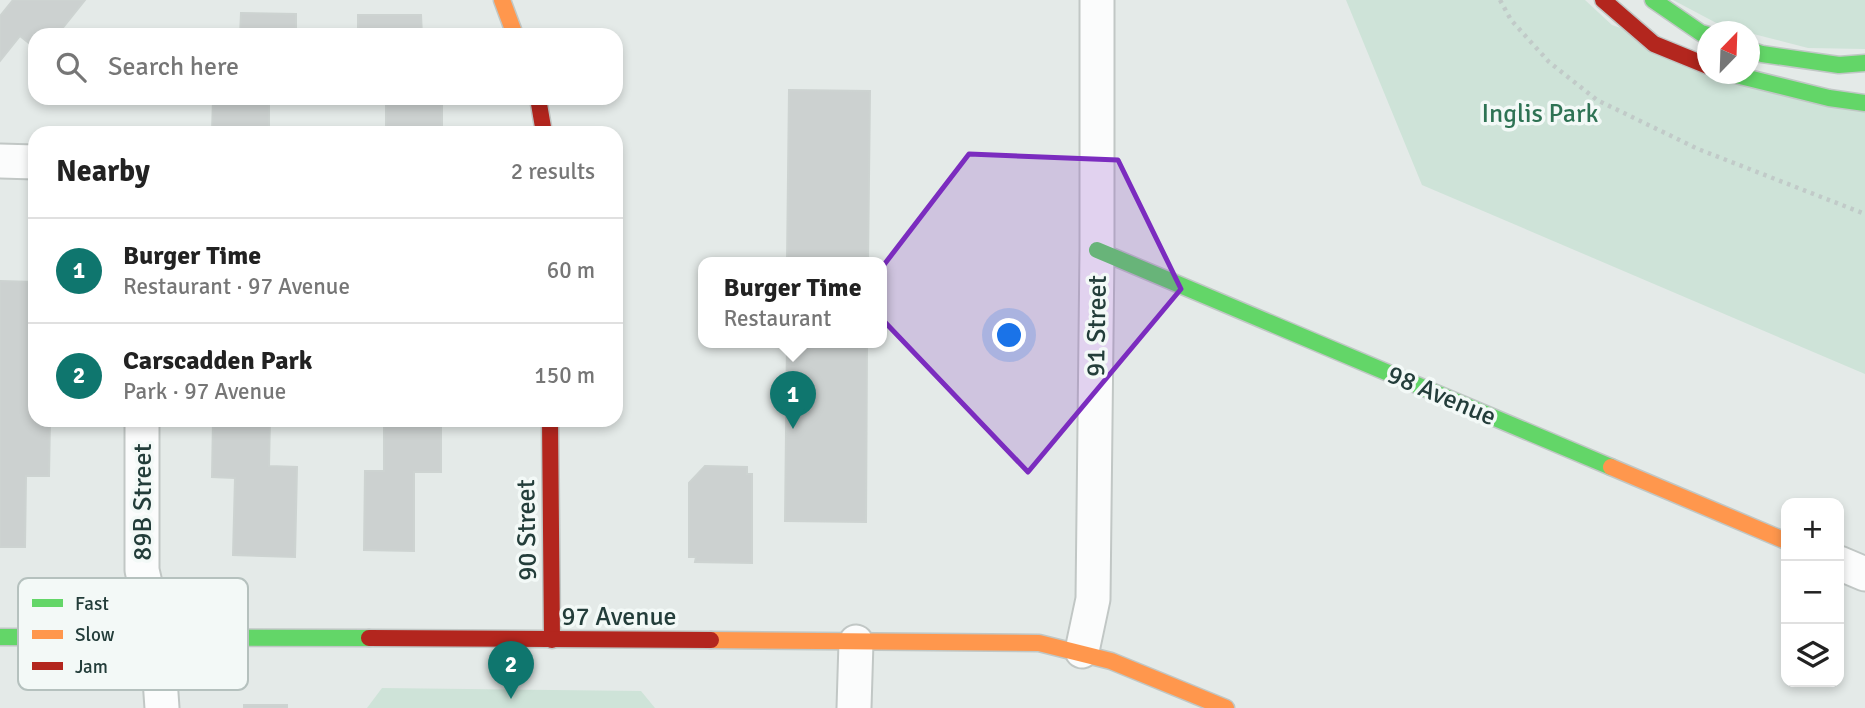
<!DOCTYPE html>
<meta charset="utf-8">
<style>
:root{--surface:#fff;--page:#f2f2f2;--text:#222;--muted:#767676;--line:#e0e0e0;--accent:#0f766e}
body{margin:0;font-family:Signika,sans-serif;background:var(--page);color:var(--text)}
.controls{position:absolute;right:21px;bottom:21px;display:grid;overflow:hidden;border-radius:14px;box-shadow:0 4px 10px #0003}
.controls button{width:63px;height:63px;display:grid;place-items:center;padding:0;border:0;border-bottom:2px solid var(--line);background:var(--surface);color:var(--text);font:35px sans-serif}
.compass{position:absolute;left:1697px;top:21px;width:63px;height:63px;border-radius:50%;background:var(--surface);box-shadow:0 4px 10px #0003;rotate:23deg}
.you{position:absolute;left:1010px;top:336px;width:24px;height:24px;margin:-18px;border:5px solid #fff;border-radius:50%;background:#1a73e8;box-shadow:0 0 0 10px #1a73e833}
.badge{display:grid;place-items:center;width:46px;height:46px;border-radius:50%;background:var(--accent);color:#fff;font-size:23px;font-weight:700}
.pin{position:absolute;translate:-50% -58px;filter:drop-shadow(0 2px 4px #0008)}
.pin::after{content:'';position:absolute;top:37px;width:24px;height:21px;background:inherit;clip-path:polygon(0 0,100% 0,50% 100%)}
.popup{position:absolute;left:698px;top:257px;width:189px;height:91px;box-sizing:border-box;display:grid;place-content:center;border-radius:14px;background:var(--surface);filter:drop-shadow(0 2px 5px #0005);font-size:23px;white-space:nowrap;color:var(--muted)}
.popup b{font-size:26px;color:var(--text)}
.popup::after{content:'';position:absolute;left:50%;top:100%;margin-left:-14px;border:14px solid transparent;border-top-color:var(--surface)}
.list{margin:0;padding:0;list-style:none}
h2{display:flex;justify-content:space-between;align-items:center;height:91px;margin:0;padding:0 28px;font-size:30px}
h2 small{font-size:23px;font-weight:400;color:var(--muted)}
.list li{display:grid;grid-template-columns:46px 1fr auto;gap:21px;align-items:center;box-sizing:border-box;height:105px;padding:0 28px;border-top:2px solid var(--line)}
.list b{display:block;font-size:26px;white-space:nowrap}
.list p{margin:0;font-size:23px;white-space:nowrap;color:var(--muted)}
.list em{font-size:23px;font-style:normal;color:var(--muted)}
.icon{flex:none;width:38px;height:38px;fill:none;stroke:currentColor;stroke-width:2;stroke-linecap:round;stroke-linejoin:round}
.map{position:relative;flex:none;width:1865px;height:708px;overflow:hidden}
.search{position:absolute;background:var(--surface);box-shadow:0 4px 10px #0003;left:28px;top:28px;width:595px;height:77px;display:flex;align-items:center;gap:18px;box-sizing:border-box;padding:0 24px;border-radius:21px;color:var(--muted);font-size:26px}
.panel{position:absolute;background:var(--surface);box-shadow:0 4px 10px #0003;left:28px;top:126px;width:595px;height:301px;border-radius:21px}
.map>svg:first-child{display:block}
.green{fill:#cee3d8}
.building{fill:#ccd1d0;stroke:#cdd3d1;stroke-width:2}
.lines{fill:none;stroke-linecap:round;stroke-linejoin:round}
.street-casing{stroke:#c1c7c5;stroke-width:37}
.fast-casing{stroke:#c0c7c5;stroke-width:19}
.slow-casing{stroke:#c0c7c5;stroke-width:19}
.jam-casing{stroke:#c0c7c5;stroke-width:19}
.path{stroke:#c1cac8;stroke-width:4.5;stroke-dasharray:3.5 5;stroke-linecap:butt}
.street{stroke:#fbfcfc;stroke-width:33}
.fast{stroke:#63d668;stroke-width:16}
.slow{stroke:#ff974d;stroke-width:16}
.jam{stroke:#b3261e;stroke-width:16}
.marked{fill:#7b2cbf;fill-opacity:0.2;stroke:#7b2cbf;stroke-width:5;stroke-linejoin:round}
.labels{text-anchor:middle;stroke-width:7;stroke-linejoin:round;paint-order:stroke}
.park-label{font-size:26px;fill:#2e7354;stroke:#f3f9f7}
.street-label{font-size:26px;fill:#233d3a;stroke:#f3f9f7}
.key{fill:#f3f9f7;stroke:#b5c1be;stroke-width:2}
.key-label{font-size:19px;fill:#233d3a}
</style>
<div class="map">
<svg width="1865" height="708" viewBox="0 0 1865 708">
<rect width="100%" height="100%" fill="#e4eae8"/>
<g class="green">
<polygon points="1346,0 1585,0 1612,25 1865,112 1865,374 1422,185"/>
<polygon points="1673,0 1865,0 1865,49 1808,48 1722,26"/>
<polygon points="382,688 641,691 655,708 367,708"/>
</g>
<g class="building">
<polygon points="13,0 85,0 57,35 35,35 35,48 20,36 0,61 0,16"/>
<polygon points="241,13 296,14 296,35 240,35"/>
<polygon points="358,15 421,15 422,35 358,35"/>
<polygon points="789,90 870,91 868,263 787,263"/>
<polygon points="213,98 269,98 269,133 212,133"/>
<rect x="386" y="98" width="56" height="35"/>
<polygon points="0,281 35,282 33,354 35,354 35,420 50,420 49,476 26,476 25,547 0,547"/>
<polygon points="787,343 867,343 866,522 785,521"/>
<polygon points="213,420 270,420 269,466 297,467 295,557 233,555 235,478 212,477"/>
<polygon points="384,420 441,420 441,472 414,472 414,551 364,550 365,471 384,471"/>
<polygon points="705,466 747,467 747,474 752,474 752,563 695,562 696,557 689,557 689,483"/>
<rect x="244" y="705" width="43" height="3"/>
</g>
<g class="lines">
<defs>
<g id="street">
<polyline points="0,161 35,162"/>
<polyline points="142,420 142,570 157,636 162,708"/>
<polyline points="1839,563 1865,574"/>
<polyline points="1082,651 1093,599 1097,250 1097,0"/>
<polyline points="854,708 856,642"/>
</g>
<g id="fast">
<polyline points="1653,0 1701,33 1708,35"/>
<polyline points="1750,50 1762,54 1839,65 1865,63"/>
<polyline points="1732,74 1829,98 1865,103"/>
<polyline points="1097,250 1611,467"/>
<polyline points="0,637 369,638"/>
</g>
<g id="slow">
<polyline points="502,0 515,35"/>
<polyline points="1611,467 1786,541"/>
<polyline points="711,640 1039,643 1111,661 1226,708"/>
</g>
<g id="jam">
<polyline points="1603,0 1654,44 1708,66"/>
<polyline points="538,98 544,133"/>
<polyline points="550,420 552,640"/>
<polyline points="369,638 711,640"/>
</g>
</defs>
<use href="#street" class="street-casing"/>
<use href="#fast" class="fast-casing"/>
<use href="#slow" class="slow-casing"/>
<use href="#jam" class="jam-casing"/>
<polyline class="path" points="1500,0 1511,20 1549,62 1597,100 1698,149 1865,214"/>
<use href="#street" class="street"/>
<use href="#fast" class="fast"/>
<use href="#slow" class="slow"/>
<use href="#jam" class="jam"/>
</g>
<path class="marked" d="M969,154L1118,160L1181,289L1028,472L860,296Z"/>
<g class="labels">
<g class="park-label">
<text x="1540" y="122">Inglis Park</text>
</g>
<g class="street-label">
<text transform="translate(1096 326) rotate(-89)" y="9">91 Street</text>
<text transform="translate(1442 395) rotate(23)" y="9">98 Avenue</text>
<text transform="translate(142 502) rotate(-90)" y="9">89B Street</text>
<text transform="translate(526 530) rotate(-91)" y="9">90 Street</text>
<text x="619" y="625">97 Avenue</text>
</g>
</g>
<rect x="18" y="578" width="230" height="112" rx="10" class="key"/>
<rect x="32" y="599" width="31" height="8" fill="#63d668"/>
<rect x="32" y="630" width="31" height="9" fill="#ff974d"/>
<rect x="32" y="662" width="31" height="8" fill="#b3261e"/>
<g class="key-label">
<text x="75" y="610">Fast</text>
<text x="75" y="641">Slow</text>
<text x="75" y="673">Jam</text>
</g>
</svg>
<div class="controls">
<button>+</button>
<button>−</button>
<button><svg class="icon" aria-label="layers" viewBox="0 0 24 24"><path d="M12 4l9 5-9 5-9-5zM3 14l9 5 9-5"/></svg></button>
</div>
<svg class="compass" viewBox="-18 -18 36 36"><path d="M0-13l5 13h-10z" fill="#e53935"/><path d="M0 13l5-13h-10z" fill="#767676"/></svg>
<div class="you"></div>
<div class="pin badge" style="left:793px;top:429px">1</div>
<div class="popup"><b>Burger Time</b>Restaurant</div>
<div class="pin badge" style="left:511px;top:699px">2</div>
<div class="search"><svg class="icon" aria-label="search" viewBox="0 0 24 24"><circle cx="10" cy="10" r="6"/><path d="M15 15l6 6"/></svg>Search here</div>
<section class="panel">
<h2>Nearby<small>2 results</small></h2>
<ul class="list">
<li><span class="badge">1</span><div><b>Burger Time</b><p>Restaurant · 97 Avenue</p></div><em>60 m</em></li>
<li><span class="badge">2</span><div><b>Carscadden Park</b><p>Park · 97 Avenue</p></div><em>150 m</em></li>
</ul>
</section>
</div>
